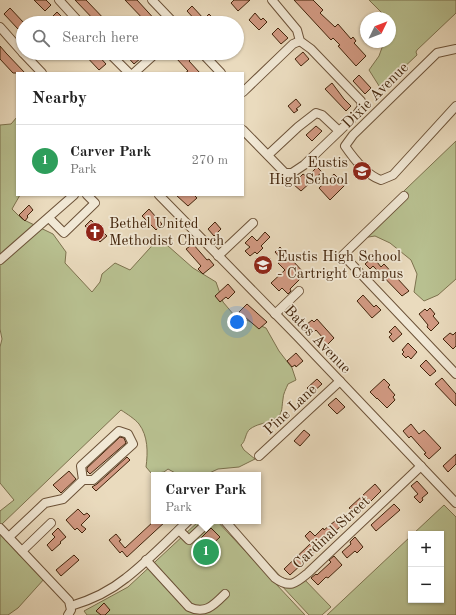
<!DOCTYPE html>
<meta charset="utf-8">
<style>
:root{--surface:#fff;--page:#f2f2f2;--text:#222;--muted:#767676;--line:#e0e0e0;--accent:#8f2418}
body{margin:0;font-family:"Old Standard TT",serif;background:var(--page);color:var(--text)}
.controls{position:absolute;right:12px;bottom:12px;display:grid;overflow:hidden;border-radius:0px;box-shadow:0 1px 3px #0004}
.controls button{width:36px;height:36px;display:grid;place-items:center;padding:0;border:0;border-bottom:1px solid var(--line);background:var(--surface);color:var(--text);font:20px sans-serif}
.compass{position:absolute;left:360px;top:12px;width:36px;height:36px;border-radius:50%;background:var(--surface);box-shadow:0 1px 3px #0004;rotate:47deg}
.you{position:absolute;left:237px;top:322px;width:14px;height:14px;margin:-10px;border:3px solid #fff;border-radius:50%;background:#1a73e8;box-shadow:0 0 0 6px #1a73e833}
.badge{display:grid;place-items:center;width:26px;height:26px;border-radius:50%;background:var(--accent);color:#fff;font-size:13px;font-weight:700}
.pin{position:absolute;translate:-50% -50%;border:2px solid #fff;box-shadow:0 1px 4px #0006}
.popup{position:absolute;left:151px;top:472px;width:110px;height:52px;box-sizing:border-box;display:grid;place-content:center;border-radius:0px;background:var(--surface);filter:drop-shadow(0 1px 3px #0005);font-size:13px;white-space:nowrap;color:var(--muted)}
.popup b{font-size:15px;color:var(--text)}
.popup::after{content:'';position:absolute;left:50%;top:100%;margin-left:-8px;border:8px solid transparent;border-top-color:var(--surface)}
.list{margin:0;padding:0;list-style:none}
h2{display:flex;justify-content:space-between;align-items:center;height:52px;margin:0;padding:0 16px;font-size:17px}
h2 small{font-size:13px;font-weight:400;color:var(--muted)}
.list li{display:grid;grid-template-columns:26px 1fr auto;gap:12px;align-items:center;box-sizing:border-box;height:72px;padding:0 16px;border-top:1px solid var(--line)}
.list b{display:block;font-size:15px;white-space:nowrap}
.list p{margin:0;font-size:13px;white-space:nowrap;color:var(--muted)}
.list em{font-size:13px;font-style:normal;color:var(--muted)}
.icon{flex:none;width:22px;height:22px;fill:none;stroke:currentColor;stroke-width:2;stroke-linecap:round;stroke-linejoin:round}
.map{position:relative;flex:none;width:456px;height:615px;overflow:hidden}
.search{position:absolute;background:var(--surface);box-shadow:0 1px 3px #0004;left:16px;top:16px;width:228px;height:44px;display:flex;align-items:center;gap:10px;box-sizing:border-box;padding:0 14px;border-radius:22px;color:var(--muted);font-size:15px}
.panel{position:absolute;background:var(--surface);box-shadow:0 1px 3px #0004;left:16px;top:72px;width:228px;height:124px;border-radius:0px}
.map>svg:first-child{display:block}
.green{fill:#b8c090;stroke:#7d724e}
.building{fill:#d29a83;stroke:#42240b}
.lines{fill:none;stroke-linecap:round;stroke-linejoin:round}
.minor-casing{stroke:#6c5238;stroke-width:10}
.minor{stroke:#f1e8d5;stroke-width:8}
.labels{text-anchor:middle;stroke-width:3.5;stroke-linejoin:round;paint-order:stroke}
.street-label{font-size:15px;fill:#42240b;stroke:#f1e8d5}
.poi-label{font-size:15px;fill:#42240b;stroke:#f1e8d5;text-anchor:start}
</style>
<div class="map">
<svg width="456" height="615" viewBox="0 0 456 615">
<rect width="100%" height="100%" fill="#eadbbe"/>
<filter id="stains"><feTurbulence type="fractalNoise" baseFrequency=".005" numOctaves="4"/><feColorMatrix values="0 0 0 0 .2 0 0 0 0 .09 0 0 0 0 .02 0 0 0 .5 -.17"/></filter>
<radialGradient id="worn" r=".72"><stop offset=".6" stop-color="#630" stop-opacity="0"/><stop offset="1" stop-color="#630" stop-opacity=".3"/></radialGradient>
<g class="green">
<polygon points="369,0 456,0 456,13 417,50 416,52 417,55 381,89 369,70 379,56 384,42 390,42 390,18 384,18 384,15"/>
<path d="M17,117V195H20L12,209L22,219L53,234L66,252L65,263L92,292L100,282L102,274L115,263L130,270L159,238L193,268L216,282L223,302L234,315L266,328L279,351L292,368L296,380L288,384C286,389 283,394 283,399C281,411 284,415 270,421C263,424 257,424 250,429C245,433 246,441 241,445L244,450L255,459L239,467L218,469L205,475H179L168,469L164,472L152,474L146,467C148,452 148,436 139,424C135,419 127,414 121,410L1,525L45,578L18,608L8,615H0V511L14,500L0,483V347L2,339L0,329V125L11,124Z"/>
<polygon points="456,141 456,279 438,295 424,301 414,292 417,274 411,260 390,243 375,236 362,238 356,237"/>
<polygon points="444,505 456,517 456,615 327,615 411,536 411,600 441,600 441,534 413,534"/>
<polygon points="199,521 217,521 305,615 87,615 84,611 128,587"/>
<polygon points="221,521 228,521 232,524 281,577 291,581 302,577 331,607 322,615 309,615"/>
</g>
<g class="building">
<polygon points="34,0 46,0 51,5 45,11"/>
<polygon points="75,0 86,0 108,23 97,23"/>
<polygon points="125,0 137,0 158,23 147,23"/>
<polygon points="234,0 250,0 238,11 231,3"/>
<polygon points="294,0 313,0 323,10 320,13 335,27 338,24 351,39 353,37 356,41 354,43 366,56 356,66 338,46 340,45 333,38 331,40"/>
<polygon points="192,6 204,19 209,14 214,19 210,23 198,23 187,11"/>
<polygon points="10,8 24,23 18,29 4,14"/>
<polygon points="57,12 68,23 56,23 51,18"/>
<polygon points="255,13 261,20 263,18 267,22 259,30 249,20"/>
<polygon points="278,28 288,38 281,44 272,34"/>
<polygon points="0,46 6,53 25,73 13,73 0,59"/>
<polygon points="303,52 309,59 301,66 295,59"/>
<polygon points="83,53 96,53 106,64 99,70"/>
<polygon points="124,53 136,53 141,58 134,64"/>
<polygon points="182,53 185,53 191,59 189,61 200,73 185,73 188,71 176,58"/>
<polygon points="359,75 371,88 365,94 353,81"/>
<polygon points="332,83 344,99 351,106 346,111 325,89"/>
<polygon points="296,99 301,105 296,109 298,110 294,113 288,106"/>
<polygon points="316,126 322,131 312,141 306,135"/>
<polygon points="317,167 322,172 301,191 293,184 303,174 307,177"/>
<polygon points="334,174 345,185 330,200 319,188"/>
<polygon points="176,195 194,195 197,198 188,206"/>
<polygon points="29,205 33,210 27,216 28,217 25,221 19,215"/>
<polygon points="149,209 162,224 156,230 142,216"/>
<polygon points="91,220 107,236 100,242 85,226"/>
<polygon points="215,222 221,229 214,236 208,229"/>
<polygon points="265,232 270,237 261,246 263,248 257,254 255,252 250,256 245,251 250,247 245,243 252,236 257,241"/>
<polygon points="193,244 207,260 209,259 214,265 203,274 198,269 201,266 186,249"/>
<polygon points="280,247 305,274 290,289 291,291 288,294 282,288 279,291 271,283 285,270 278,263 282,260 275,252"/>
<polygon points="373,257 381,267 384,264 409,291 402,296 373,266 370,269 365,264"/>
<polygon points="228,284 235,292 228,299 226,297 220,302 215,296"/>
<polygon points="363,295 374,307 376,305 381,310 372,318 357,301"/>
<polygon points="247,304 267,322 259,329 239,312"/>
<polygon points="430,308 435,314 433,316 439,323 431,331 427,327 428,325 419,314 425,309 427,311"/>
<polygon points="317,319 334,338 326,346 321,339 323,338 316,330 313,333 306,325 312,320 314,322"/>
<polygon points="395,326 402,334 393,342 389,337 392,334 389,332"/>
<polygon points="456,332 456,346 453,349 443,339 450,333 453,335"/>
<polygon points="408,343 417,352 411,359 408,356 406,358 402,354 404,352 402,350"/>
<polygon points="296,353 303,361 296,367 295,365 292,367 287,361"/>
<polygon points="426,360 436,371 430,376 420,366"/>
<polygon points="442,378 456,394 456,406 435,384"/>
<polygon points="317,379 322,384 312,393 307,388"/>
<polygon points="384,379 390,385 388,387 395,395 393,397 395,400 387,408 377,398 377,399 370,392"/>
<polygon points="336,398 345,407 337,414 328,405"/>
<polygon points="411,424 419,434 424,430 441,448 429,459 424,454 426,453 411,436 409,438 403,431"/>
<polygon points="304,430 310,435 300,446 294,441"/>
<polygon points="120,437 124,438 126,443 90,474 87,471 87,468"/>
<polygon points="456,454 456,464 448,472 443,466"/>
<polygon points="127,457 130,460 96,491 92,487 97,484"/>
<polygon points="69,471 76,479 61,493 53,485"/>
<polygon points="417,481 428,493 422,498 423,500 420,503 414,497 418,494 411,486"/>
<polygon points="375,484 381,491 366,506 364,504 355,513 349,508"/>
<polygon points="394,504 400,510 376,531 371,525"/>
<polygon points="78,509 84,515 87,513 90,516 81,525 86,529 82,533 77,528 75,530 66,520"/>
<polygon points="154,521 166,521 127,557 122,551 120,553 109,540 116,534 121,540 119,541 125,548"/>
<polygon points="335,521 340,527 313,550 315,552 290,575 284,569 311,543 305,536 310,531 315,536 323,528 324,530"/>
<polygon points="58,528 66,537 60,542 61,543 52,551 47,545 55,537 52,534"/>
<polygon points="211,528 220,537 200,556 192,547"/>
<polygon points="355,537 363,547 357,553 355,551 347,558 342,552 351,544 350,542"/>
<polygon points="74,555 79,560 61,576 56,570"/>
<polygon points="334,556 342,565 328,578 326,577 318,585 311,578 316,574 317,575 331,562 329,560"/>
<polygon points="104,603 110,610 105,615 101,615 96,611"/>
</g>
<g class="lines">
<defs>
<g id="minor">
<polyline points="59,0 80,23"/>
<polyline points="152,0 174,23"/>
<polyline points="0,27 23,53"/>
<path d="M456,49L437,53L353,135L345,146C354,159 366,175 381,180L393,175L456,106"/>
<polyline points="23,53 42,73"/>
<polyline points="109,53 129,73"/>
<polyline points="202,53 221,73"/>
<polyline points="134,73 156,53"/>
<polyline points="243,92 293,44 300,41"/>
<polyline points="243,130 285,173 292,173 304,165 357,114 362,107 361,101 311,49 300,41 297,30 272,0"/>
<polyline points="268,155 298,127 316,113 322,115 339,131"/>
<polyline points="159,195 297,336 456,503"/>
<polyline points="404,196 343,255 456,374"/>
<polyline points="49,218 64,233 95,203 87,195"/>
<polyline points="218,256 253,223"/>
<polyline points="0,260 74,195"/>
<polyline points="275,314 299,291"/>
<polyline points="259,456 340,381"/>
<path d="M225,521L275,578C290,589 296,583 308,573L421,466"/>
<polyline points="0,528 69,601 71,610 68,615"/>
<polyline points="179,530 189,540 205,525"/>
<polyline points="9,537 45,503 63,499 83,480 81,466 119,431 128,434 133,444 93,480 83,480"/>
<polyline points="22,551 51,523"/>
<path d="M146,560L189,607C205,615 214,605 225,594"/>
<path d="M71,606C91,600 110,591 126,578C148,561 168,540 188,521"/>
</g>
</defs>
<use href="#minor" class="minor-casing"/>
<use href="#minor" class="minor"/>
</g>
<defs>
<symbol id="school-disc" viewBox="-11 -11 22 22"><circle r="9.5" fill="#8f2418" stroke="#f1e8d5"/><path d="M0-5L7-2L0 1L-7-2ZM-4 1L0 2.5L4 1V4Q0 6-4 4Z" fill="#fff"/></symbol>
<symbol id="church-disc" viewBox="-11 -11 22 22"><circle r="9.5" fill="#8f2418" stroke="#f1e8d5"/><path d="M-1.2-6h2.4v3.5h3.3v2.4h-3.3V6h-2.4V-.1h-3.3v-2.4h3.3Z" fill="#fff"/></symbol>
</defs>
<g fill-rule="evenodd">
<use href="#school-disc" x="351" y="160" width="22" height="22"/>
<use href="#church-disc" x="84" y="221" width="22" height="22"/>
<use href="#school-disc" x="252" y="254" width="22" height="22"/>
</g>
<g class="labels">
<g class="street-label">
<text transform="translate(375 95) rotate(-45)" y="5">Dixie Avenue</text>
<text transform="translate(318 339) rotate(46)" y="5">Bates Avenue</text>
<text transform="translate(290 409) rotate(-43)" y="5">Pine Lane</text>
<text transform="translate(331 532) rotate(-43)" y="5">Cardinal Street</text>
</g>
<g class="poi-label">
<text x="348" y="167" text-anchor="end">Eustis<tspan x="348" dy="17">High School</tspan></text>
<text x="109" y="228">Bethel United<tspan x="109" dy="17">Methodist Church</tspan></text>
<text x="277" y="261">Eustis High School<tspan x="277" dy="17">- Cartright Campus</tspan></text>
</g>
</g>
<rect width="100%" height="100%" filter="url(#stains)"/>
<rect width="100%" height="100%" fill="url(#worn)"/>
</svg>
<div class="controls">
<button>+</button>
<button>−</button>
</div>
<svg class="compass" viewBox="-18 -18 36 36"><path d="M0-13l5 13h-10z" fill="#e53935"/><path d="M0 13l5-13h-10z" fill="#767676"/></svg>
<div class="you"></div>
<div class="pin badge" style="left:206px;top:552px;background:#2e9e5b">1</div>
<div class="popup"><b>Carver Park</b>Park</div>
<div class="search"><svg class="icon" aria-label="search" viewBox="0 0 24 24"><circle cx="10" cy="10" r="6"/><path d="M15 15l6 6"/></svg>Search here</div>
<section class="panel">
<h2>Nearby<small></small></h2>
<ul class="list">
<li><span class="badge" style="background:#2e9e5b">1</span><div><b>Carver Park</b><p>Park</p></div><em>270 m</em></li>
</ul>
</section>
</div>
